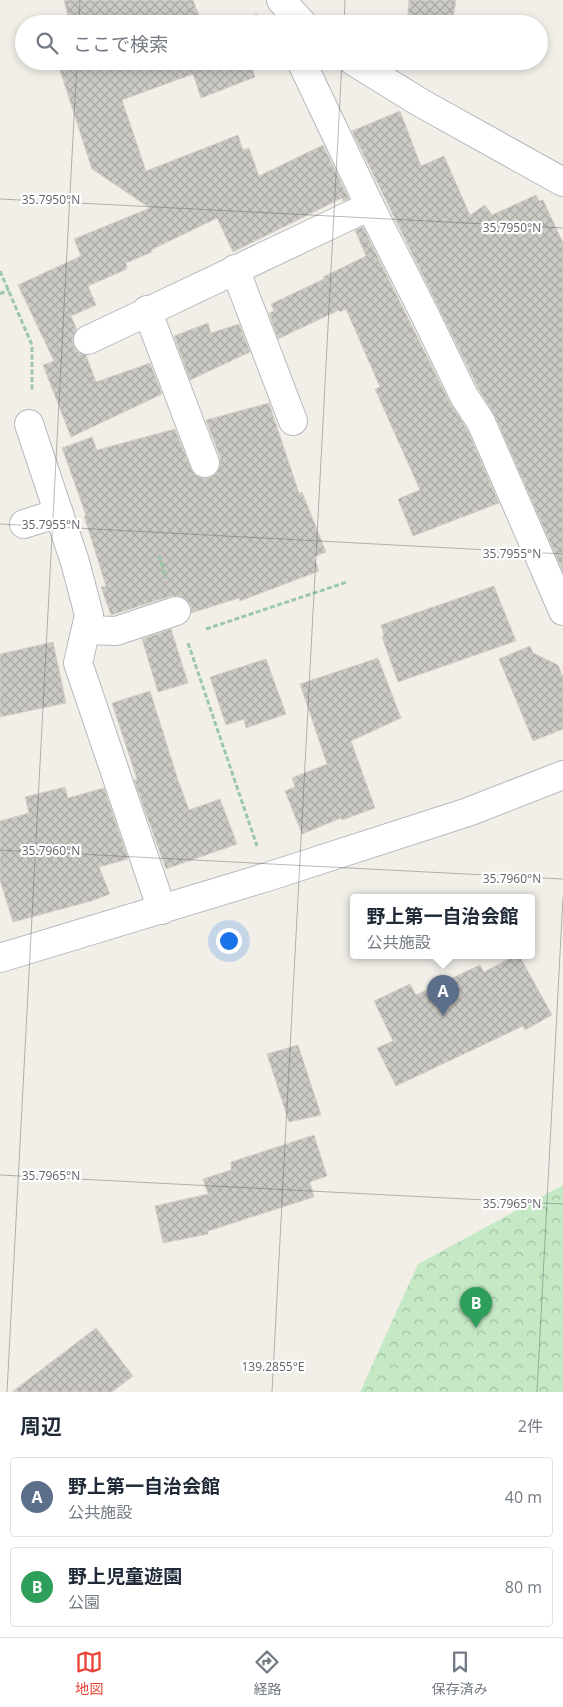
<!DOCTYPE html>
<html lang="ja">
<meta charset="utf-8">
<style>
:root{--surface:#fff;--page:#f6f6f7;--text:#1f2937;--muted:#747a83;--line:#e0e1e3;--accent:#ea4335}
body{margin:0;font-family:"Open Sans","Noto Sans JP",sans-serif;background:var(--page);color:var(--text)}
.you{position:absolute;left:228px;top:940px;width:18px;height:18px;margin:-12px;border:4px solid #fff;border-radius:50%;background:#1a73e8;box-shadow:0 0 0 8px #1a73e833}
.badge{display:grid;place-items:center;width:32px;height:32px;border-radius:50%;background:var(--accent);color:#fff;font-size:16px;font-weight:700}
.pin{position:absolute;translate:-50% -41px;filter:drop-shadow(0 1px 2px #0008)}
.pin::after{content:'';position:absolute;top:26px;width:18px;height:15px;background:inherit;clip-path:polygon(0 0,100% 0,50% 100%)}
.popup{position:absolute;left:350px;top:894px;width:185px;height:65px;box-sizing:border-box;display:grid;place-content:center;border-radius:5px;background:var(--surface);filter:drop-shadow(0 1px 4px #0005);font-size:16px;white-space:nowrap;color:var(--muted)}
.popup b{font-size:19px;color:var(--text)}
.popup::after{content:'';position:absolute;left:50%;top:100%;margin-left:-10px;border:10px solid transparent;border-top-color:var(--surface)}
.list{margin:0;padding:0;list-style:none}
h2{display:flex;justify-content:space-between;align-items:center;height:65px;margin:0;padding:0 20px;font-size:21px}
h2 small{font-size:16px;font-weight:400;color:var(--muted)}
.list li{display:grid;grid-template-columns:32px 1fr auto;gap:15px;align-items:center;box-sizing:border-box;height:80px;margin:0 10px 10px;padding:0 10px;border:1px solid var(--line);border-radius:5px}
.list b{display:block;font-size:19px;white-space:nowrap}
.list p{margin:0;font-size:16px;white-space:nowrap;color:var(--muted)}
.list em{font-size:16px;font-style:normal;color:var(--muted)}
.icon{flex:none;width:28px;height:28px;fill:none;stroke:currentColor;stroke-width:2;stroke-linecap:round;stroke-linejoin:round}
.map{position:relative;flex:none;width:563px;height:1392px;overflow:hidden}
.search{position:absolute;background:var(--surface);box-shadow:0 2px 8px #0003;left:15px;right:15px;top:15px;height:55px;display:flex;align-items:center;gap:12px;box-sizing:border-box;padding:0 18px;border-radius:28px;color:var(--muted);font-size:19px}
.sheet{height:245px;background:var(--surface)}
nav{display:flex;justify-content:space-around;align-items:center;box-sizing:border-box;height:70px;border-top:1px solid var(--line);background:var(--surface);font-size:14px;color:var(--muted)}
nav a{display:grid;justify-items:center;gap:2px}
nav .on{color:var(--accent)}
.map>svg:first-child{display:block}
.park{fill:url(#park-crowns)}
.building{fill:url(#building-cross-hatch);stroke:#d6d1c6}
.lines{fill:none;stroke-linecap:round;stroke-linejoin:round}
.minor-casing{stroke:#b5b8bc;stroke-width:30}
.path{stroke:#9cc7a9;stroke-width:3;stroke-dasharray:5 2.5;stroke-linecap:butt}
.minor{stroke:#fff;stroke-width:28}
.ticks{fill:none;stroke:#5f6368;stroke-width:1;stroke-opacity:0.45}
.ticks-label{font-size:12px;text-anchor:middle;fill:#5f6368;stroke:#fff;stroke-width:4.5;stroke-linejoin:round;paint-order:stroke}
</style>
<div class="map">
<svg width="563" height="1392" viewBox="0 0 563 1392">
<defs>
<pattern id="park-crowns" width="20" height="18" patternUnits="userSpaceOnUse" patternTransform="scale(1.25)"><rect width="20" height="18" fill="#c5e8c5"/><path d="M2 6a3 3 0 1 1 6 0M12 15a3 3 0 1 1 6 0" fill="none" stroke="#a3c0a4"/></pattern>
<pattern id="building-cross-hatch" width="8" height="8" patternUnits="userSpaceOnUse" patternTransform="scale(1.25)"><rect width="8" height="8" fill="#cccac5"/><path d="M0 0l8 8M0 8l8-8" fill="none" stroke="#a9a8a4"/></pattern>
</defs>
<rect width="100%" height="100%" fill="#f1efe8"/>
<polygon class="park" points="563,1185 563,1392 360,1392 418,1264"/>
<g class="building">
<polygon points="64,0 193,0 202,24 70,24"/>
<polygon points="409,0 456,0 452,24 407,24"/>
<polygon points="257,14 260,24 230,24"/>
<polygon points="57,61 269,61 252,68 255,77 201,98 193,74 122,100 146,171 238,135 243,150 249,148 259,176 323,145 349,199 343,201 342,198 233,252 217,218 151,250 152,252 126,263 127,269 88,286 96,305 71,316 77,330 72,339 74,347 79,353 86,355 96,382 150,363 162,394 71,437 43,365 54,361 18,285 81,256 74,239 150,208 92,169"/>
<polygon points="403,61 446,61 444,68 403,64"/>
<polygon points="400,111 421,166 444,156 470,215 485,205 492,215 536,195 539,201 543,200 563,243 563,572 495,416 478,388 352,131"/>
<polygon points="363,227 450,403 467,429 499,503 413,536 398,499 420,490 375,389 380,387 346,309 340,312 339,310 278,339 269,313 274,311 271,304 324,279 323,277 366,256 355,230"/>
<polygon points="208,323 211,333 239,324 250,352 190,380 174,336"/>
<polygon points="269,403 299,493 302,492 326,552 314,557 319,571 240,601 239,598 191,613 191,606 187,600 179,596 171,596 111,615 101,587 106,586 84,516 86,515 62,448 92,437 97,450 175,429 191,469 195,475 202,478 210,478 217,473 220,465 220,457 206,420"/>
<polygon points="494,586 516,641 398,682 382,637 384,636 381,625"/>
<polygon points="171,629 188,683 158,692 142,639"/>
<polygon points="53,642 66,703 0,717 0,654"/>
<polygon points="530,646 533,653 558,665 563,677 563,729 533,741 499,659"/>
<polygon points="378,658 401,718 351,741 375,808 342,820 341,818 302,834 285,791 295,787 292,778 327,764 300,684"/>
<polygon points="266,659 286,714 246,728 244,719 226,725 210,677"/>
<polygon points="150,691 178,780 189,810 220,799 237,844 166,869 134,780 137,779 112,703"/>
<polygon points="65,787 68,798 104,788 128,859 99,867 110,894 91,901 13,922 0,880 0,821 29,813 25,797"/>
<polygon points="516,955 519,955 552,1015 525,1030 523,1026 396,1086 377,1048 393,1041 374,1001 410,984 416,995 480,965 484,972"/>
<polygon points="298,1045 321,1115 289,1122 267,1054"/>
<polygon points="314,1135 327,1176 310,1182 314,1197 208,1231 208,1234 163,1243 155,1206 208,1194 203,1179 231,1170 231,1162"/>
<polygon points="96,1328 133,1376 112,1392 12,1392"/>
</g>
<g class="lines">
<defs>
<g id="minor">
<polyline points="281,0 303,24"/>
<polyline points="301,61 370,206 425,315 464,396 481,422 563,611"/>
<polyline points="353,61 421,103 563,182"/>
<polyline points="235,269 293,421"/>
<polyline points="147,310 205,463"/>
<polyline points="88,340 370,206"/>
<polyline points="29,424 75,562 89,615 78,663 162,910"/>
<polyline points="24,524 59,513"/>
<polyline points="86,630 116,631 176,611"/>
<polyline points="0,958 267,877 468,812 563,775"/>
</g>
</defs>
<use href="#minor" class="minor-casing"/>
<g class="path">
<polyline points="0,271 32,345 32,392"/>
<polyline points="0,294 9,289"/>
<polyline points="159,555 166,578"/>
<polyline points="206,629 347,582"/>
<polyline points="188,643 257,846"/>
</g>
<use href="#minor" class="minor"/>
</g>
<path class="ticks" d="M79,24L80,0M344,24L345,0M0,199L563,228M0,524L563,554M0,850L563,879M0,1175L563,1204M7,1392L77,61M272,1392L342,61M537,1392L563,897"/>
<g class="ticks-label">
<text x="51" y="204">35.7950°N</text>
<text x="512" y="232">35.7950°N</text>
<text x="51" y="529">35.7955°N</text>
<text x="512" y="558">35.7955°N</text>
<text x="51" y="855">35.7960°N</text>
<text x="512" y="883">35.7960°N</text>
<text x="51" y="1180">35.7965°N</text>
<text x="512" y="1208">35.7965°N</text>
<text x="273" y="1371">139.2855°E</text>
</g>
</svg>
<div class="you"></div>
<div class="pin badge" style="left:443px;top:1016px;background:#5c6f8a">A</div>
<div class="popup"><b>野上第一自治会館</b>公共施設</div>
<div class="pin badge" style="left:476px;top:1328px;background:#2e9e5b">B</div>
<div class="search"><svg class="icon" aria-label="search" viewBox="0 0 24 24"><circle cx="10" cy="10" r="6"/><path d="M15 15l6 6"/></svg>ここで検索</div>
</div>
<section class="sheet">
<h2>周辺<small>2件</small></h2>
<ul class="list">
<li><span class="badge" style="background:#5c6f8a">A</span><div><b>野上第一自治会館</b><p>公共施設</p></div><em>40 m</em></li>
<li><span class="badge" style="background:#2e9e5b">B</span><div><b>野上児童遊園</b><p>公園</p></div><em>80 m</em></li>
</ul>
</section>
<nav>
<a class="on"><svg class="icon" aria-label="map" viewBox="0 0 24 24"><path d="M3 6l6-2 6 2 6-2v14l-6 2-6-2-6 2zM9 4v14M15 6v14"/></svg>地図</a>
<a><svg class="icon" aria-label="directions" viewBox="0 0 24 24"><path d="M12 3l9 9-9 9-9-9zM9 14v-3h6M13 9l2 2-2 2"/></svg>経路</a>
<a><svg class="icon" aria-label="saved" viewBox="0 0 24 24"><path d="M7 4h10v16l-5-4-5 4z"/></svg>保存済み</a>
</nav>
